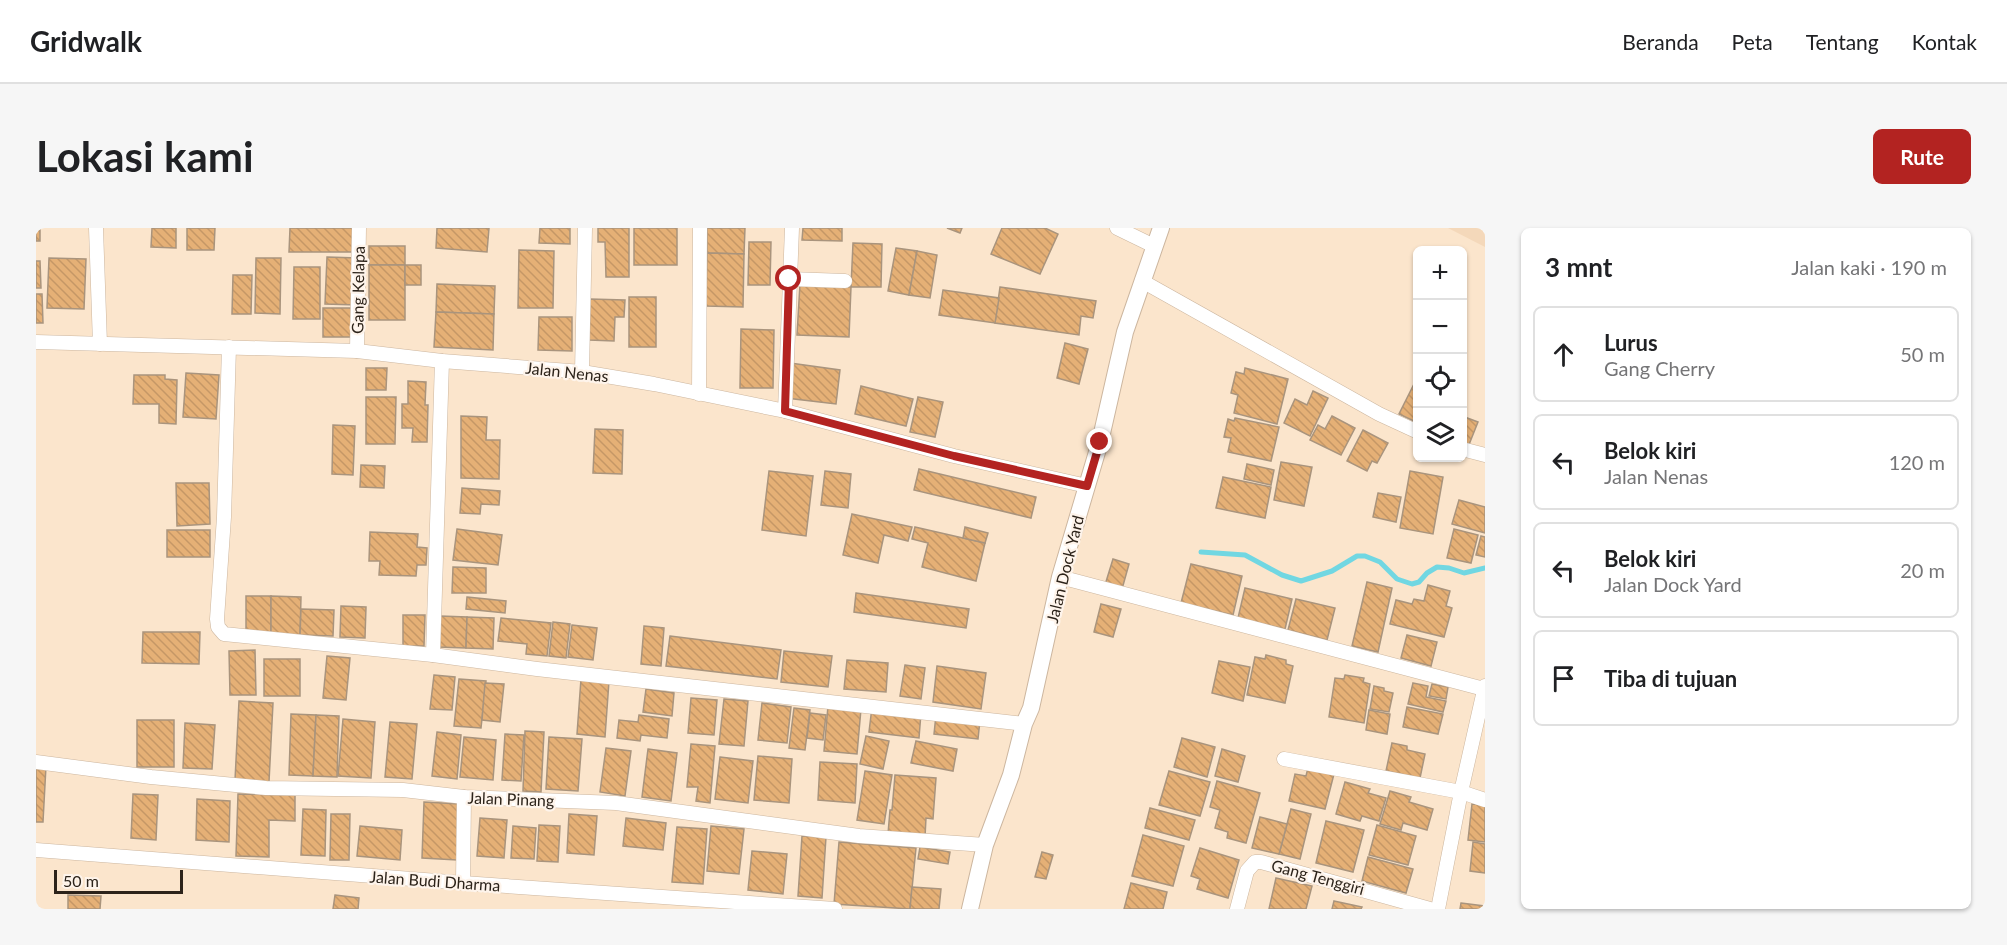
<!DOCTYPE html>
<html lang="id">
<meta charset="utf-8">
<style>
:root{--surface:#fff;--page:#f6f6f6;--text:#202124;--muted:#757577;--line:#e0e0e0;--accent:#b32321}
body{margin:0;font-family:Lato,sans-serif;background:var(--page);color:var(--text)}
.controls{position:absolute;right:18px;top:18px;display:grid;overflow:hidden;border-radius:9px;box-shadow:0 2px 4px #0004}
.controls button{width:54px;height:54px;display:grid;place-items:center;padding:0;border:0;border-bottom:2px solid var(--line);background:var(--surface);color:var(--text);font:30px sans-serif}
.scale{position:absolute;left:18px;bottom:15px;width:129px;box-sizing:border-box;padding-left:6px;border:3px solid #2c231a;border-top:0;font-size:16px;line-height:21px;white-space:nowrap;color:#2c231a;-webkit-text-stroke:4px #fef4eb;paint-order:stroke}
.stop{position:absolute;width:18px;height:18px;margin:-14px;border:4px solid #b32321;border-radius:50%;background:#fff}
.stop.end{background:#b32321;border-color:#fff;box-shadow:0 2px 6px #0008}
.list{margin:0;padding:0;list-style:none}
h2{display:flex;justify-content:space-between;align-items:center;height:78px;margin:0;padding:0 24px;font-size:26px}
h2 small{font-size:20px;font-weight:400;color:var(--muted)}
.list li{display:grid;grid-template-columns:39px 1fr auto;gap:18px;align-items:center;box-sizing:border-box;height:96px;margin:0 12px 12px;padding:0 12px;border:2px solid var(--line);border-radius:9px}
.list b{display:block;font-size:22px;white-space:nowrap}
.list p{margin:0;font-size:20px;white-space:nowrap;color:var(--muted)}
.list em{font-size:20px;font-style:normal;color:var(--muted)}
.icon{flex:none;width:33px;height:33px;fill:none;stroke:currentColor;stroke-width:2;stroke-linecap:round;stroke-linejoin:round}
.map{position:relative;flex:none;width:1449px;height:681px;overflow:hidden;border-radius:9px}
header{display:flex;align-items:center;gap:36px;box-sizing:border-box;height:84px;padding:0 30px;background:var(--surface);border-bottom:2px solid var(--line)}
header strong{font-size:28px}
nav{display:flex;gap:33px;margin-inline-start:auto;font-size:21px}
.intro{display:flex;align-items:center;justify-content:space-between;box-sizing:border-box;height:144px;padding:0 36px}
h1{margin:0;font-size:42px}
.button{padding:15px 27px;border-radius:9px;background:var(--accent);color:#fff;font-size:21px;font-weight:700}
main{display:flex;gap:36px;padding:0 36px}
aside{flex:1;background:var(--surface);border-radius:9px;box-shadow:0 2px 4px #0004}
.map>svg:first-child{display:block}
.built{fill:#f4d8ba}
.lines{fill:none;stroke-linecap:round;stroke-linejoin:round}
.stream{stroke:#71d7e2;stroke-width:5}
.building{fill:url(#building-back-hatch);stroke:#a9947d;stroke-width:1.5}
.minor-casing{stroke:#ccb69f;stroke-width:15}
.tertiary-casing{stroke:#ccb69f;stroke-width:18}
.minor{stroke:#fff;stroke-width:14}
.tertiary{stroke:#fff;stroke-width:16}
.route{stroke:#b32321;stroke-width:8}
.labels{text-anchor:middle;stroke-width:4.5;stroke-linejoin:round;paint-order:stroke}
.street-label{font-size:16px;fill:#2c231a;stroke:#fef4eb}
</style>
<header>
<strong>Gridwalk</strong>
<nav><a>Beranda</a><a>Peta</a><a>Tentang</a><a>Kontak</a></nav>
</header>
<div class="intro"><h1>Lokasi kami</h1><a class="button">Rute</a></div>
<main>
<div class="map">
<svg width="1449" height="681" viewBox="0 0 1449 681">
<defs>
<pattern id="building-back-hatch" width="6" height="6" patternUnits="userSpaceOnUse" patternTransform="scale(1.5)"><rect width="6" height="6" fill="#e5b076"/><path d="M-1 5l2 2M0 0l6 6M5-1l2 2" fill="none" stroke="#c59766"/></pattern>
</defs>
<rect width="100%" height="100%" fill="#fbe5cc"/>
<polygon class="built" points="1412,0 1449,0 1449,19"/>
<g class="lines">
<polyline class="stream" points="1165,324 1209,327 1246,347 1265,353 1296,343 1321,328 1329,328 1344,334 1361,351 1376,356 1383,354 1391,345 1401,339 1413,340 1428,345 1449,340"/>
</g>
<g class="building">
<rect x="0" y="0" width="4" height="13"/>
<polygon points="116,0 140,0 140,20 115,19"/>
<polygon points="151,0 179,0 178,22 151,22"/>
<polygon points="254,0 318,0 318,24 253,24"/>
<polygon points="401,0 453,0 451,24 400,20"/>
<polygon points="504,0 534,0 534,16 503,15"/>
<polygon points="562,0 593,0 593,49 570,49 569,14 562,14"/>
<rect x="598" y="0" width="43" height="37"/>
<polygon points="671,0 709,0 708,26 671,25"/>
<polygon points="767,0 806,0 806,13 766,12"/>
<polygon points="911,0 926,0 924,5"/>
<polygon points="966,0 1009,0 1022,6 1004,46 955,26"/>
<polygon points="713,14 735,14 734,57 712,57"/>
<polygon points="817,15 846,16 845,59 815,59"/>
<rect x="333" y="18" width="36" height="19"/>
<polygon points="860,20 881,23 873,67 852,63"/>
<polygon points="483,22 518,23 517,80 482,80"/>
<polygon points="881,23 901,27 894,70 873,67"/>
<polygon points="671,25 708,26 707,79 670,78"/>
<polygon points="291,29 322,30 321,77 289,76"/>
<polygon points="13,30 50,31 48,81 11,80"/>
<polygon points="220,30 245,30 244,86 219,85"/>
<polygon points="0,33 4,33 5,60 0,60"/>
<rect x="333" y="37" width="36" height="55"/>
<rect x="369" y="37" width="16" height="20"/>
<polygon points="258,39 284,39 284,91 257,91"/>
<polygon points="197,47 216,47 215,86 196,86"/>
<polygon points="401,56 459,58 458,86 400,84"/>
<polygon points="764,56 815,59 813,109 761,107"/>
<polygon points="964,59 1060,73 1057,90 1045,88 1043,107 959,95"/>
<polygon points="907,62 963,70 959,95 903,87"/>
<polygon points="0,66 6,66 7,95 0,95"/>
<rect x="593" y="69" width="27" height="50"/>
<polygon points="554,71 589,72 588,89 579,89 578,113 553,112"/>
<rect x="287" y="80" width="30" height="29"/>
<polygon points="400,84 458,86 457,122 398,119"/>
<polygon points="503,89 536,89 536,123 502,122"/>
<polygon points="705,101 738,102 737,160 704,160"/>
<polygon points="1029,115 1052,121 1043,156 1021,150"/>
<polygon points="754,135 804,142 800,176 750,170"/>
<polygon points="330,140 351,140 350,162 330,162"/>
<polygon points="1209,140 1252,151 1241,196 1198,185 1202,167 1195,165 1200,144 1208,146"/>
<polygon points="150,145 183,147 180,191 147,189"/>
<polygon points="98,147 129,147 129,151 141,152 140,196 123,195 123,176 97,176"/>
<polygon points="372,153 390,154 389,177 392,177 391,214 376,214 377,200 366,200 366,176 372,176"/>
<polygon points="1378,156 1382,158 1382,195 1363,186"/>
<polygon points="825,158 877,171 870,198 819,186"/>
<polygon points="1277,163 1292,170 1274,208 1248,195 1259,171 1271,177"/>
<polygon points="330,169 360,169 359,216 330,216"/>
<polygon points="882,169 907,174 899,209 874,204"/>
<polygon points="425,188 451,189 450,212 464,212 463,251 425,250"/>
<polygon points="1296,188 1319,200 1305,227 1274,212 1282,197 1289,201"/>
<polygon points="1426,188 1442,194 1432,219 1426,217"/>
<polygon points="1199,190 1243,199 1235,233 1192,224 1195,210 1188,209 1192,191 1198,193"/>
<polygon points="297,197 319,198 317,247 296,246"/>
<polygon points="559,201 587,202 586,246 557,245"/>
<polygon points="1327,202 1352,215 1341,235 1336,233 1331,243 1311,233"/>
<polygon points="1245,234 1276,239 1268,278 1238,272"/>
<polygon points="1211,236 1238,242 1235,257 1208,251"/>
<polygon points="325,237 349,238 348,260 324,259"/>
<polygon points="883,241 1000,269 995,290 878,262"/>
<polygon points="733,243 777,248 770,308 726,302"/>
<polygon points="789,243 815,246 812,280 785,277"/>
<polygon points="1374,243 1407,249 1397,306 1364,300"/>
<polygon points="1187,249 1235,259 1229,290 1180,280"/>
<polygon points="140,255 173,255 174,296 141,298"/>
<polygon points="426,260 464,263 463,277 445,276 444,286 424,285"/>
<polygon points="1342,265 1365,269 1360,294 1337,289"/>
<polygon points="1423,272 1449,279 1449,305 1416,296"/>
<polygon points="816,286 876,299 872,313 848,307 842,335 807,327"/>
<polygon points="879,299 949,315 940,353 886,339 892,315 876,311"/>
<polygon points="929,299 952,305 949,315 927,310"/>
<polygon points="421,301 466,307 462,337 417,332"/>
<polygon points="1418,301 1442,307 1435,335 1411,330"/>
<rect x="131" y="302" width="43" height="27"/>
<polygon points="334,304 382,306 381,319 391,320 390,337 381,337 380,348 343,347 344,333 333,333"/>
<polygon points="1445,308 1449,309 1449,329 1440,327"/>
<polygon points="1077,331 1093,336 1086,361 1069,357"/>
<polygon points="1155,336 1206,348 1197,387 1145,375"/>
<polygon points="417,339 450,340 450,365 416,365"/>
<polygon points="1331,354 1356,360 1342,424 1316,418"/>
<polygon points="1392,357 1414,363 1410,378 1416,380 1408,409 1354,396 1360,372 1376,376 1378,371 1388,373"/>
<polygon points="1209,360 1256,371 1249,401 1202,390"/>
<polygon points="820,365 933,381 930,400 818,384"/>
<rect x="210" y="368" width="25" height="36"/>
<polygon points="235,368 265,369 264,408 235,408"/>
<polygon points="431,369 470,373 469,385 430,381"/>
<polygon points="1260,371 1299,380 1291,412 1252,402"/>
<polygon points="1065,376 1085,381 1077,409 1058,404"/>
<polygon points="305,378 330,379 329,410 304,409"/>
<polygon points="265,381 298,382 297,408 264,407"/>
<polygon points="367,387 389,387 388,418 367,418"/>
<polygon points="404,388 431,389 430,420 402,419"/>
<polygon points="431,389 458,390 457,421 430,420"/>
<polygon points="465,390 515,395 511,428 490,426 491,416 462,413"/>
<polygon points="517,394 534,396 530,430 513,428"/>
<polygon points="536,397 561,400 557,432 532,429"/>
<polygon points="608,398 628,400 625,438 605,436"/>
<polygon points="107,404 164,404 163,436 106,435"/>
<polygon points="1371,407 1401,414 1395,438 1365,430"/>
<polygon points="634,408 745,422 741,451 630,438"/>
<polygon points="219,422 220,467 194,467 193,423"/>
<polygon points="748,423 796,428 792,459 745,454"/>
<polygon points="1230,427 1250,432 1250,436 1257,438 1249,475 1211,467 1219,429 1229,431"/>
<polygon points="291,428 314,430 310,472 287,470"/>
<rect x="228" y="431" width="36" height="37"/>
<polygon points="811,432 852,435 850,464 808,461"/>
<polygon points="1183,433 1214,439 1207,473 1176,465"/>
<polygon points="869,437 889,440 885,471 864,468"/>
<polygon points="901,438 950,445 945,481 897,474"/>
<polygon points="398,447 419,449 416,482 394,481"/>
<polygon points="1309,447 1328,450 1327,454 1334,456 1328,495 1293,489 1299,450 1308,451"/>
<polygon points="423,451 450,453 445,500 418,498"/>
<polygon points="545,451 573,453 569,509 541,506"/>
<polygon points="449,455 468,456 464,494 446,492"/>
<polygon points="1377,455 1392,458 1390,469 1410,473 1407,484 1372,476"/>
<polygon points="1396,456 1412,459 1410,471 1393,468"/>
<polygon points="1338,458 1348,460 1348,463 1357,465 1353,484 1334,481"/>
<polygon points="610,461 638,465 636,488 607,484"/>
<polygon points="655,470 681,472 678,507 652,505"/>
<polygon points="688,471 712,473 708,518 683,516"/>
<polygon points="203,473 237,475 233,554 199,552"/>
<polygon points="726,475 755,479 751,515 722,512"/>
<polygon points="792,478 825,481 821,526 788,523"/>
<polygon points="836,479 885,485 883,510 833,504"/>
<polygon points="1371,479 1407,486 1402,506 1367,499"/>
<polygon points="758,480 774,482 769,522 753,520"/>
<polygon points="1333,482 1354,486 1351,506 1330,502"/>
<polygon points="774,485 790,487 787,512 771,510"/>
<polygon points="255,486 280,487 277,548 253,547"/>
<polygon points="280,487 303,488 301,549 277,548"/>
<polygon points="603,487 633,491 631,510 605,507 604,513 581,510 583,492 602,494"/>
<polygon points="900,487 944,492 942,511 898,506"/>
<polygon points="307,491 339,494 335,550 302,548"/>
<rect x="101" y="492" width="37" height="47"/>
<polygon points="354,494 381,496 376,551 349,549"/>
<polygon points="149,495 179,497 176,541 147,540"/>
<polygon points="489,503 508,504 505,564 487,563"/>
<polygon points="401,504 425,507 421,551 396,548"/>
<polygon points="469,506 488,507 485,553 466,552"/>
<polygon points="830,508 853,513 847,541 824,536"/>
<polygon points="428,509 460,512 457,552 424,549"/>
<polygon points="513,509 546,511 542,563 510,561"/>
<polygon points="1146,510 1179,519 1171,549 1138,539"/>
<polygon points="880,513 921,521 917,543 875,535"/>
<polygon points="1356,515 1371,518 1371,522 1389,526 1384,550 1350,543"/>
<polygon points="655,516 679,518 674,575 660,573 662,559 651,559"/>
<polygon points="570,520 595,523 589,568 564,564"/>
<polygon points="612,521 641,525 635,573 606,569"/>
<polygon points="1186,521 1209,528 1202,554 1179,548"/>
<polygon points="722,528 756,531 753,575 718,572"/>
<polygon points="684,529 717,533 712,575 679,571"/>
<polygon points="784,534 821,536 819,575 782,572"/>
<polygon points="0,538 10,538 7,594 0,594"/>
<polygon points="1272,540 1298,546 1289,581 1253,573 1259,546 1270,548"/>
<polygon points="829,543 856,547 848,596 821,592"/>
<polygon points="1133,543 1174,554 1164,588 1123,577"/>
<polygon points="859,547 900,550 897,591 890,590 889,609 852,606 854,582 856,582"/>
<polygon points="1181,553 1224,565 1210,615 1191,610 1192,604 1179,600 1184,582 1174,579"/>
<polygon points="1309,554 1334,561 1332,565 1350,570 1343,593 1326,588 1324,593 1300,586"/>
<polygon points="1354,563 1375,569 1373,574 1397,581 1391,602 1367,595 1365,602 1344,596"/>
<polygon points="97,566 122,567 120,612 95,610"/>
<polygon points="202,566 259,567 259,593 233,592 233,629 200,628"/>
<polygon points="161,571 194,573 193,614 160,612"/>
<polygon points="388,574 424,576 421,632 386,630"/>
<polygon points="1436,576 1449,577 1449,614 1432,612"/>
<polygon points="1114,580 1159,592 1153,612 1109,600"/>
<polygon points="267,581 290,582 289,628 265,627"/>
<polygon points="1255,581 1275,586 1264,631 1243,626"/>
<polygon points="295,586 314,586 313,632 294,632"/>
<polygon points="533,586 561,588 558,627 531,625"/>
<polygon points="1224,589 1251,596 1243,626 1216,620"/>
<polygon points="444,590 471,592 468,630 441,628"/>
<polygon points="590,590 630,595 627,622 587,618"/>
<polygon points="1290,593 1328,602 1317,644 1280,635"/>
<polygon points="503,597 524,598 522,634 501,633"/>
<polygon points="1341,597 1380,608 1372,637 1333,627"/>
<polygon points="324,598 366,602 364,632 321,628"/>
<polygon points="477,598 500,600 498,631 475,630"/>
<polygon points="675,598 708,601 703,646 671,643"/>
<polygon points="641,599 671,601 667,656 636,654"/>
<polygon points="1107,607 1148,618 1137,658 1096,648"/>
<polygon points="766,608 790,609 786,670 762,668"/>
<polygon points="803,614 880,620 874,681 798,676"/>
<polygon points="1437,614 1449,616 1449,645 1434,643"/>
<polygon points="884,619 914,624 912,636 882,631"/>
<polygon points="1164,620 1203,632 1192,670 1161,661 1164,651 1155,648"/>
<polygon points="716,623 751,626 747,666 712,662"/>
<polygon points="1006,624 1017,627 1010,651 999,649"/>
<polygon points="1332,629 1377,641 1370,665 1326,653"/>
<polygon points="1240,650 1276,658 1270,681 1233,681"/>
<polygon points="1095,655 1131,664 1127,681 1088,681"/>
<polygon points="876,659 905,661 903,681 874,681"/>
<polygon points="32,667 65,668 64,681 32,681"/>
<polygon points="299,667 323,670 322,681 297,681"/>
<polygon points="1298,673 1326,679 1325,681 1296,681"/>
<polygon points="1425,675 1449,678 1449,681 1424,681"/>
</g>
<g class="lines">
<defs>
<g id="minor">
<polyline points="60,0 64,116"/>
<polyline points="1081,0 1118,18"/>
<polyline points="753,51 809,53"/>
<polyline points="1106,53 1343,186 1382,204"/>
<polyline points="0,114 321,123 406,133 546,144 618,156 749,183 918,228 1051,258"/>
<polyline points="193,119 188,289 181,391 182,399 188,406 397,427 501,441 988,496"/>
<polyline points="321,123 323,0"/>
<polyline points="546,144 549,0"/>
<polyline points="663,166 664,0"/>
<polyline points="749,183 756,0"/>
<polyline points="1426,221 1449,227"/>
<polyline points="1024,349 1448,461"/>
<polyline points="397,427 406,133"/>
<polyline points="1248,531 1425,564 1449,572"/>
<polyline points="0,534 115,549 230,560 367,562 428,569 580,575 823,608 949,617"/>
<polyline points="0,622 427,655 799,681"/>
<polyline points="427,655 428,569"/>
<polyline points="1201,681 1211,643 1219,634 1225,634 1394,681"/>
<polyline points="1402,681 1425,564 1449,458"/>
</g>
<polyline id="tertiary" points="934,681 949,617 975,547 988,496 995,480 1024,349 1064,214 1089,104 1125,0"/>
</defs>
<use href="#minor" class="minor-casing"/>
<use href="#tertiary" class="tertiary-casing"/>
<use href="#minor" class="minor"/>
<use href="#tertiary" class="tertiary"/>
</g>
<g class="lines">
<polyline class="route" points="753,51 749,183 918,228 1051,258 1064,214"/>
</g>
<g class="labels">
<g class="street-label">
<text transform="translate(322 62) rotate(-89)" y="6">Gang Kelapa</text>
<text transform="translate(531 144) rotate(6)" y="6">Jalan Nenas</text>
<text transform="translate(1029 341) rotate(-76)" y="6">Jalan Dock Yard</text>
<text transform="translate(475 571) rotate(2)" y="6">Jalan Pinang</text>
<text transform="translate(1282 649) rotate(15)" y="6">Gang Tenggiri</text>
<text transform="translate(399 653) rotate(4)" y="6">Jalan Budi Dharma</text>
</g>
</g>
</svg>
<div class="controls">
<button>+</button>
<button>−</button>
<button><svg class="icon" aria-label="locate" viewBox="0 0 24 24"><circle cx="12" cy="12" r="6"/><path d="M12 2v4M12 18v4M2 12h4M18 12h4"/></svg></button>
<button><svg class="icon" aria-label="layers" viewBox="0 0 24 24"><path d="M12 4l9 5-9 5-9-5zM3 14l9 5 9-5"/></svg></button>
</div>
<div class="scale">50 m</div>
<div class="stop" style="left:753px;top:51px"></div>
<div class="stop end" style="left:1064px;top:214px"></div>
</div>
<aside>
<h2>3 mnt<small>Jalan kaki · 190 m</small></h2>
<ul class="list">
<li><svg class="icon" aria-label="ahead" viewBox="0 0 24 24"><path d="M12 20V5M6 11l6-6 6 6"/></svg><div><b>Lurus</b><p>Gang Cherry</p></div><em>50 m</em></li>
<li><svg class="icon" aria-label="left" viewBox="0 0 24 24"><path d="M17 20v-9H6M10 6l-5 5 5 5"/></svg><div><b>Belok kiri</b><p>Jalan Nenas</p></div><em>120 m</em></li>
<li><svg class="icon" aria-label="left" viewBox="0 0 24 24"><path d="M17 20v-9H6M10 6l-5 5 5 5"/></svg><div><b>Belok kiri</b><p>Jalan Dock Yard</p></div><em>20 m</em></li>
<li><svg class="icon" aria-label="arrive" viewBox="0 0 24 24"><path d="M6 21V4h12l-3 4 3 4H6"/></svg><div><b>Tiba di tujuan</b></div></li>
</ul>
</aside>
</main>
